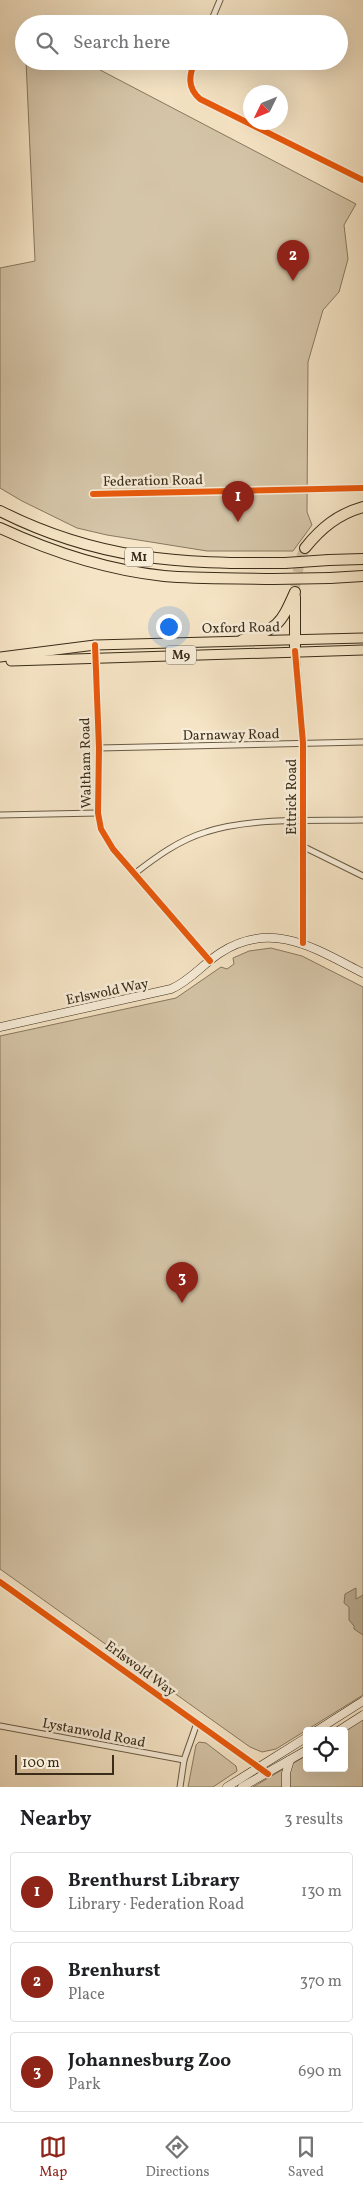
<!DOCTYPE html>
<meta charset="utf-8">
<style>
:root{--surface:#fff;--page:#f2f2f2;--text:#202124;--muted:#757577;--line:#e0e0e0;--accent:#8f2418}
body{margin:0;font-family:Vollkorn,serif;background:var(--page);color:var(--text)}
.controls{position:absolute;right:15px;bottom:15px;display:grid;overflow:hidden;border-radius:5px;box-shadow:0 5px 20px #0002}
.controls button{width:45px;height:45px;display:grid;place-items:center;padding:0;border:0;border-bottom:1px solid var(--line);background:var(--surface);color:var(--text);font:25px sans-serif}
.compass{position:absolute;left:243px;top:85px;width:45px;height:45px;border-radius:50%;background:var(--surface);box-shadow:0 5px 20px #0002;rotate:227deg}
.scale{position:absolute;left:15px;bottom:12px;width:99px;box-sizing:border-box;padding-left:5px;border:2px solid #3a2c18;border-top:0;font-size:14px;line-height:18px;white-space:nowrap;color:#3a2c18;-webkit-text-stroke:4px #f8edd9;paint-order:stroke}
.you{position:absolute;left:168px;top:626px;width:18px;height:18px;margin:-12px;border:4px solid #fff;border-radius:50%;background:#1a73e8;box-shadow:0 0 0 8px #1a73e833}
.badge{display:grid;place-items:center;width:32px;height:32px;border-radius:50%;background:var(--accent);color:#fff;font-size:16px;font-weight:700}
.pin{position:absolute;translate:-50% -41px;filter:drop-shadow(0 1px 2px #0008)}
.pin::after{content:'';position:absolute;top:26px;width:18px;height:15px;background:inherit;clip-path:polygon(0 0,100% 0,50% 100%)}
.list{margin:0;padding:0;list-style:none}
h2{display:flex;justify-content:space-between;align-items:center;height:65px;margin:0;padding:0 20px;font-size:21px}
h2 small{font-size:16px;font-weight:400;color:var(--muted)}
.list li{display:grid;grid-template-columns:32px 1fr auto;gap:15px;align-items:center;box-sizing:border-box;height:80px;margin:0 10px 10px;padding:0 10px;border:1px solid var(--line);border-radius:5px}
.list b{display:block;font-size:19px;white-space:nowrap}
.list p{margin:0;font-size:16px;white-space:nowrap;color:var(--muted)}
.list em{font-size:16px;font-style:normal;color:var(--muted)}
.icon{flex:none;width:28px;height:28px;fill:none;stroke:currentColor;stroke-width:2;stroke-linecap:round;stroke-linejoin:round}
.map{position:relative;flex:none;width:363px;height:1787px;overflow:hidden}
.search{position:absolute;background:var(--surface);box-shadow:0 5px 20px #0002;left:15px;right:15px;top:15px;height:55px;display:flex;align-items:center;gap:12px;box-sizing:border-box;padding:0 18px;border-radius:28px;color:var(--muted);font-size:19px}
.sheet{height:335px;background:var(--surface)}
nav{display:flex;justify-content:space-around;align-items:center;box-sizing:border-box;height:70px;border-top:1px solid var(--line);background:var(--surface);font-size:14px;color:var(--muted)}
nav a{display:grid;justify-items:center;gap:2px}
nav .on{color:var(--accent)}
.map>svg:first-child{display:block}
.green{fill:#d5c5a8;stroke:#887860}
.water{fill:#b5a58a;stroke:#84755c}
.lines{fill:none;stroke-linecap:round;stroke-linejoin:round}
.highway-tunnel{stroke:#d0bfa2;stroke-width:10;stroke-dasharray:10 5;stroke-linecap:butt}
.street-casing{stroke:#695a43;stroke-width:7}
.secondary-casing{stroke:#3a2c18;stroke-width:9}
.primary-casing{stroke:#3a2c18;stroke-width:11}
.highway-casing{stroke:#3a2c18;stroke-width:12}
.street{stroke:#f8edd9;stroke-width:5}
.secondary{stroke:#f8edd9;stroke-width:8}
.primary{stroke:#f5e4c5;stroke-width:9}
.highway{stroke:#f5e4c5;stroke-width:10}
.highway-bridge-casing{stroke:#3a2c18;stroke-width:12;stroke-linecap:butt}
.highway-bridge{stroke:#f5e4c5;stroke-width:10}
.cycleway-casing{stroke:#f8edd9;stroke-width:9}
.cycleway{stroke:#e8590c;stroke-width:6}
.labels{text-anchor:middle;stroke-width:5;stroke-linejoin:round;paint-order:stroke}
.shield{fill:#f8edd9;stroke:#736652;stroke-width:1}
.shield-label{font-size:12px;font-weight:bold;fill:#3a2c18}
.street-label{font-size:14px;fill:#3a2c18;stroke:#f8edd9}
</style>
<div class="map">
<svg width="363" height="1787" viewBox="0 0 363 1787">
<rect width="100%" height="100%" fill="#f5e4c5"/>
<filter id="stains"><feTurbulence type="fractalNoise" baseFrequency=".004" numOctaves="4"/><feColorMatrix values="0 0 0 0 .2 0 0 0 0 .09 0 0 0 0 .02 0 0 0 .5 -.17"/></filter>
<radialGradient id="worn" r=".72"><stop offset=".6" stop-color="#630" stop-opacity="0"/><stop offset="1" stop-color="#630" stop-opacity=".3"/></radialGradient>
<g class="green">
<polygon points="26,61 83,61 356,204 344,225 348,259 339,292 323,310 308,362 307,512 312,525 293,551 207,551 107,535 77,528 22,501 0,488 0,268 35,261"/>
<polygon points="271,948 302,956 363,987 363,1695 276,1749 262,1752 250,1747 0,1569 0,1036 176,998 221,967 227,969 234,964 233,958 249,951"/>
<polygon points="363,1719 363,1787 253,1787 307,1755 307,1768 344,1768 344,1731"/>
<polygon points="199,1742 206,1743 236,1766 237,1771 213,1787 188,1787 196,1745"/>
</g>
<polygon class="water" points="356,1588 356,1599 363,1595 363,1635 354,1629 354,1626 349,1620 349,1607 344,1603 345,1594"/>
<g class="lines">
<polyline class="highway-tunnel" points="295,587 300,560 305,548"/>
<defs>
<g id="street">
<polyline points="210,24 220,0"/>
<path d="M195,61C189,75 187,88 200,99L363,180"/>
<polyline points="93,494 363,488"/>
<polyline points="95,645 99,748 98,813 101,829 113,849 210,961"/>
<polyline points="296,652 303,743 303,943"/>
<polyline points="99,748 363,742"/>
<polyline points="0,815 98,813"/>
<polyline points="304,847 363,876"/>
<path d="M134,874C156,857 179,840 206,832C251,817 315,821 363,820"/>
<polyline points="0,1582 268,1774"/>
<polyline points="0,1726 184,1760"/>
<polyline points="180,1787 184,1760 197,1723"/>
</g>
<g id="secondary">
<path d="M0,1027L171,989C190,981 203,964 220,953C272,919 316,949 363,973"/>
<polyline points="316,1731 363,1701"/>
<polyline points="338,1731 363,1715"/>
<polyline points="227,1787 307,1737"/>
<polyline points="242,1787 307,1750"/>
<polyline points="286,1787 286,1773 290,1760"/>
</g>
<g id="primary">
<polyline points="0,657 95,645 363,638"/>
<polyline points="11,661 363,650"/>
</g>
<g id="highway">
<path d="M0,511C97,560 179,564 285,563"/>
<path d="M0,528C52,552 107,570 164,576C200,579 237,578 274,579"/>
<path d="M305,548C321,528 338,514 363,507"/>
<polyline points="329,560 363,559"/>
<polyline points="330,578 363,576"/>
<polyline points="295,597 295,651"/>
<path d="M242,640C278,628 280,626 295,592"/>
</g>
</defs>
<use href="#street" class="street-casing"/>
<use href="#secondary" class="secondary-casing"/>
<use href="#primary" class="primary-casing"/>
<use href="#highway" class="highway-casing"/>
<use href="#street" class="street"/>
<use href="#secondary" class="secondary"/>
<use href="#primary" class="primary"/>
<use href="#highway" class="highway"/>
<defs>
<g id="highway-bridge">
<polyline points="285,563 329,560"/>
<polyline points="274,579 330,578"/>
</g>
</defs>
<use href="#highway-bridge" class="highway-bridge-casing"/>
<use href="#highway-bridge" class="highway-bridge"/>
<defs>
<g id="cycleway">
<path d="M195,61C189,75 187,88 200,99L363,180"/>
<polyline points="93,494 363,488"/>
<polyline points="95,645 99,748 98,813 101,829 113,849 210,961"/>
<polyline points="295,651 303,743 303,943"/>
<polyline points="0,1582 268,1774"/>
</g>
</defs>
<use href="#cycleway" class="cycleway-casing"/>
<use href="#cycleway" class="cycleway"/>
</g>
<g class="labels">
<g class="shield">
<rect x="125" y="547.5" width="28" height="19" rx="4"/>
<rect x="166" y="645.5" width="30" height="19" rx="4"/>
</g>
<g class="shield-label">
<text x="139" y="561">M1</text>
<text x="181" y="659">M9</text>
</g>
<g class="street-label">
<text transform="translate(153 480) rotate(-1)" y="5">Federation Road</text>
<text transform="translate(241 627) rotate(-1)" y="5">Oxford Road</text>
<text transform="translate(231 734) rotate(-1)" y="5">Darnaway Road</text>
<text transform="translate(85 763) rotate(-91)" y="5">Waltham Road</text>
<text transform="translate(291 797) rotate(-90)" y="5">Ettrick Road</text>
<text transform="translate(107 991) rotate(-12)" y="5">Erlswold Way</text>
<text transform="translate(141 1668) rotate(36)" y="5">Erlswold Way</text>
<text transform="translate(94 1732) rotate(11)" y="5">Lystanwold Road</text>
</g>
</g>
<rect width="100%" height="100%" filter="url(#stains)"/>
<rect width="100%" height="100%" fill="url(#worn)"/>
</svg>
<div class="controls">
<button><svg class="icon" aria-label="locate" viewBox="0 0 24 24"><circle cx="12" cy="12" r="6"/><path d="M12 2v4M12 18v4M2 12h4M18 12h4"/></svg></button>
</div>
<svg class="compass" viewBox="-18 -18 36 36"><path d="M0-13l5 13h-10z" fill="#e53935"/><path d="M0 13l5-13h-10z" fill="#757577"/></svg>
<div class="scale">100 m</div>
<div class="you"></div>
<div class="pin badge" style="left:238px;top:522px">1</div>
<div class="pin badge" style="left:293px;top:281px">2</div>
<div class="pin badge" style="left:182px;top:1303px">3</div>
<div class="search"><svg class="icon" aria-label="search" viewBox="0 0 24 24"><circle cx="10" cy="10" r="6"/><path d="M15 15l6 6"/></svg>Search here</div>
</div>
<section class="sheet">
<h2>Nearby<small>3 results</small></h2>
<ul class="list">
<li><span class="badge">1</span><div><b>Brenthurst Library</b><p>Library · Federation Road</p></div><em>130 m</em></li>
<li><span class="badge">2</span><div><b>Brenhurst</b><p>Place</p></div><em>370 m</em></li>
<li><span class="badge">3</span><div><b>Johannesburg Zoo</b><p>Park</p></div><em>690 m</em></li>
</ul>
</section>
<nav>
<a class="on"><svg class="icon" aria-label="map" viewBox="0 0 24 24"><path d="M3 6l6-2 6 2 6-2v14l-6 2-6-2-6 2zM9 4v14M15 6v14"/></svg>Map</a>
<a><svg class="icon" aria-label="directions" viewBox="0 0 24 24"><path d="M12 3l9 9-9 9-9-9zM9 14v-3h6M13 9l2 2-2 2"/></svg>Directions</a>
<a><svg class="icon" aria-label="saved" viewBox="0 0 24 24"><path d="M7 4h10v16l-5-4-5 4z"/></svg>Saved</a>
</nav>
